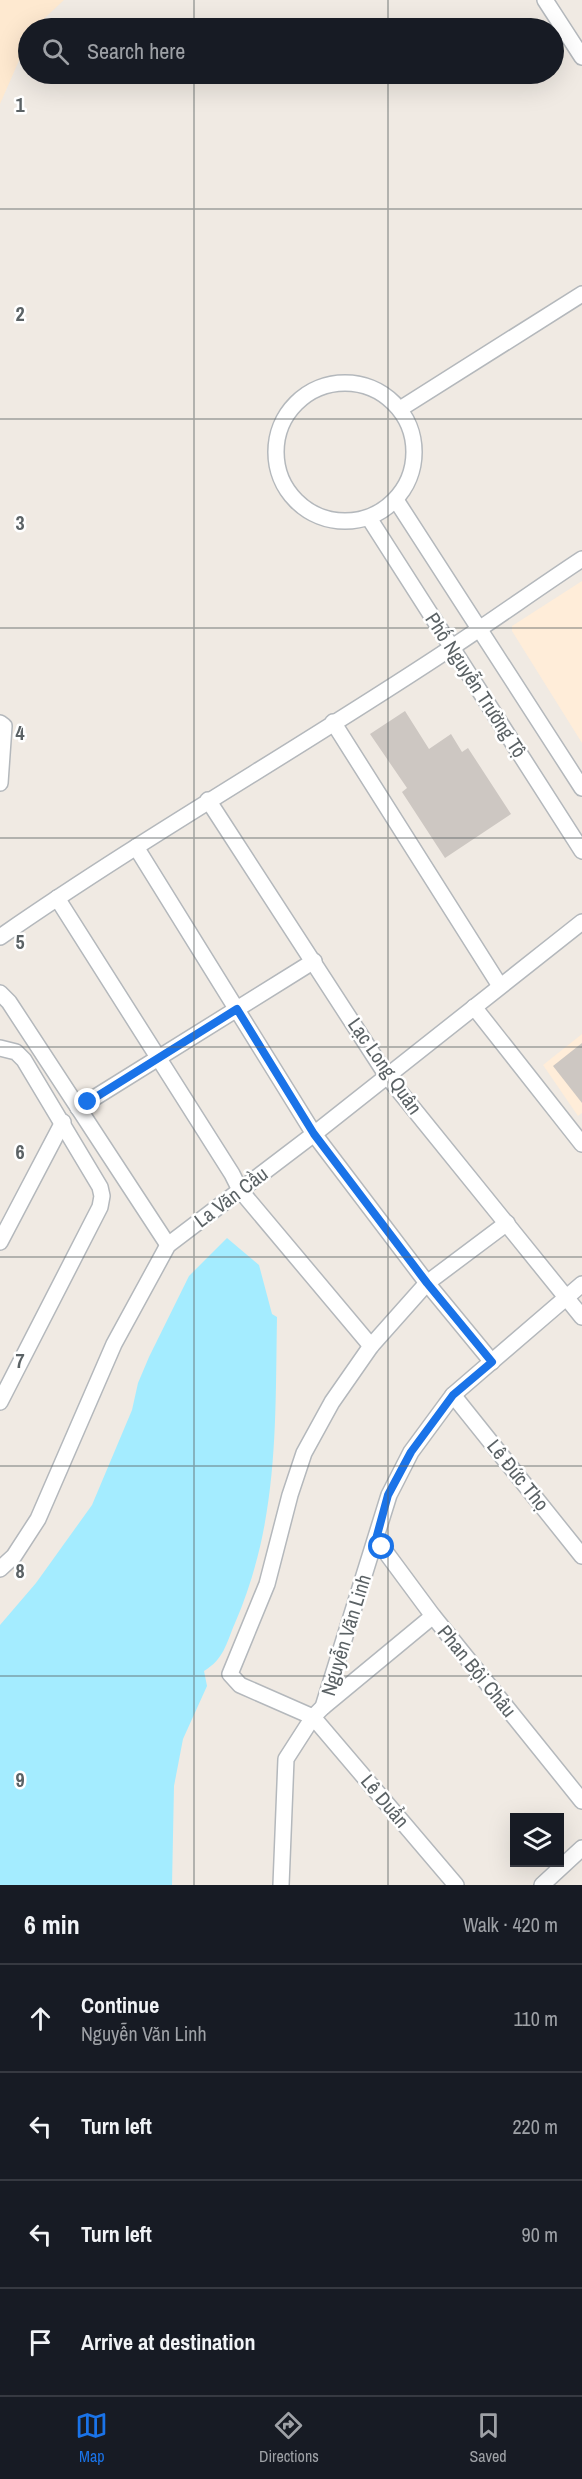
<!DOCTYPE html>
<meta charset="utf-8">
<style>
:root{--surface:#171b24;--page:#242831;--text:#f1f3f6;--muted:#9ea1a6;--line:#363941;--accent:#1a73e8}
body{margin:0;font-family:"Archivo Narrow",sans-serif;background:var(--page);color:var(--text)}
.controls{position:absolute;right:18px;bottom:18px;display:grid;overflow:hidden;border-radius:0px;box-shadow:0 6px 24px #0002}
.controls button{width:54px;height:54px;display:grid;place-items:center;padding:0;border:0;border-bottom:2px solid var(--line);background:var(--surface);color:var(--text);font:30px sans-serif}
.stop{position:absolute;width:18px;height:18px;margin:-14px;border:4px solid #1a73e8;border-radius:50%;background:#fff}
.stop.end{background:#1a73e8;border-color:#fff;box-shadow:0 2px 6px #0008}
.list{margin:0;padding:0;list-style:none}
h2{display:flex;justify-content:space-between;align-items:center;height:78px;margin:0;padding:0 24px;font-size:26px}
h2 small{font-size:20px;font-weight:400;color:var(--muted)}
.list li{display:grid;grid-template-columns:39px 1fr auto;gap:18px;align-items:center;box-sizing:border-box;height:108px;padding:0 24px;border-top:2px solid var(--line)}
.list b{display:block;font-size:22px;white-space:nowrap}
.list p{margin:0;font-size:20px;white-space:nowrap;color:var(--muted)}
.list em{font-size:20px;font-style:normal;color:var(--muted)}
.icon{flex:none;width:33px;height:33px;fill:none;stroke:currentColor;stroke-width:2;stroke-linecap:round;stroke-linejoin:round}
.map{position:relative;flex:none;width:582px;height:1885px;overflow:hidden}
.search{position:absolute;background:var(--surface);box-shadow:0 6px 24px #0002;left:18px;right:18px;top:18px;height:66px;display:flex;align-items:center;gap:15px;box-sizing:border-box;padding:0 21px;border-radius:33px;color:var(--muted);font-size:22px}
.sheet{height:510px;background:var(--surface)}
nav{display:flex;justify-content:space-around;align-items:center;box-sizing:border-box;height:84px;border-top:2px solid var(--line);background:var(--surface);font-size:16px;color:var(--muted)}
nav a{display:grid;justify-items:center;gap:3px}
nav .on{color:var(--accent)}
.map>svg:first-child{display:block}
.commercial{fill:#ffedd9}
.sand{fill:#fee9d0}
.water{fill:#a4ecff}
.building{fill:#cdc7c2}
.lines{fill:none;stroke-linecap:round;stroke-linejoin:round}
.minor-casing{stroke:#b4b8bc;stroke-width:18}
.minor{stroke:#fff;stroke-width:15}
.route{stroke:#1a73e8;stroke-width:8}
.grid{fill:none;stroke:#5b6265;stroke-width:1.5;stroke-opacity:0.55}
.labels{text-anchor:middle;stroke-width:5;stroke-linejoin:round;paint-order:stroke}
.street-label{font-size:20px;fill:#5b6265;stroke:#fff}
.grid-label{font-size:20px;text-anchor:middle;font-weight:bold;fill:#5b6265;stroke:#fff;stroke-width:5;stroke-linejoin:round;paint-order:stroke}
</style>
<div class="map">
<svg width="582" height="1885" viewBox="0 0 582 1885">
<rect width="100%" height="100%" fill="#f0eae3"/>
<g class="commercial">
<polygon points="582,581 582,743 512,631 512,626"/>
<polygon points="582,1034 582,1113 578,1116 543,1065"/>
</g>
<polygon class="sand" points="0,0 64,0 34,28 28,28 28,40 0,104"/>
<path class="water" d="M227,1238L259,1265L272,1314L277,1317C275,1425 279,1521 235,1623C226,1644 224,1659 204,1671L207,1686L183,1739L174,1786L172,1885H0V1625L36,1583L92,1505L132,1410L138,1383L149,1357L189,1276Z"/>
<g class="building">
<polygon points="405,711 429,749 451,734 462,752 468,748 511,814 445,858 402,792 407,788 370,734"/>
<polygon points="582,1043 582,1103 553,1066"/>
</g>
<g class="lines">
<defs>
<g id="minor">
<polyline points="545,0 582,57"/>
<circle cx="345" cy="452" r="69"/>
<polyline points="400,409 582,294"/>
<polyline points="396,500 582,788"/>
<polyline points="369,518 582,851"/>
<polyline points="333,722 500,986"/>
<polyline points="0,723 4,726 0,783"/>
<polyline points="208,800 387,1076 582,1317"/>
<polyline points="136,847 314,1134 427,1283 492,1362"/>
<polyline points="57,898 232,1174 240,1190 371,1346"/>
<path d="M0,937C147,835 302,747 451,648C495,619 538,588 582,559"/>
<polyline points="0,993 9,1002 168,1245"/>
<polyline points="474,1007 582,1144"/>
<polyline points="0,1048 16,1052 24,1060 100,1187 102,1196 100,1207 0,1402"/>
<polyline points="78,1108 314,961"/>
<polyline points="0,1242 63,1122"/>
<polyline points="453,1395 582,1556"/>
<polyline points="376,1539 433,1616 582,1801"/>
<polyline points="0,1569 14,1556 38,1519 114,1344 168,1245 314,1134 582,922"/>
<polyline points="323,1707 433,1616"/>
<polyline points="281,1885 286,1759 313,1717 323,1707 389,1495 411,1452 453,1395 582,1284"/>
<polyline points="456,1885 313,1717 240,1685 230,1674 267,1584 290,1495 304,1453 332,1402 371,1346 427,1283 507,1223"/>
<polyline points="542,1885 582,1848"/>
</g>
</defs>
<use href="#minor" class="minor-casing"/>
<use href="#minor" class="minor"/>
</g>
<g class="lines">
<polyline class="route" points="88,1102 237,1009 314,1134 427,1283 492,1362 453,1395 411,1452 388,1495 376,1539 382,1547"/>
</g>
<path class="grid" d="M194,0V28M388,0V28M194,74V1885M388,74V1885M0,209H582M0,419H582M0,628H582M0,838H582M0,1047H582M0,1257H582M0,1466H582M0,1676H582"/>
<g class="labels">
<g class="street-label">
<text transform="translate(476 685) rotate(57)" y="7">Phố Nguyễn Trường Tộ</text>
<text transform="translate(385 1066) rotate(55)" y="7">Lạc Long Quân</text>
<text transform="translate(231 1197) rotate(-37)" y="7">La Văn Cầu</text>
<text transform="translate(518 1475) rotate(51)" y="7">Lê Đức Thọ</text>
<text transform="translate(346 1635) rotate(-73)" y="7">Nguyễn Văn Linh</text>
<text transform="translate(477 1671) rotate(51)" y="7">Phan Bội Châu</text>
<text transform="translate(385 1801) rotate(50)" y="7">Lê Duẩn</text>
</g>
</g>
<g class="grid-label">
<text x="20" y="112">1</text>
<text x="20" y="321">2</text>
<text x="20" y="530">3</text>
<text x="20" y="740">4</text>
<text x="20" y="949">5</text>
<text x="20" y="1159">6</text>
<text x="20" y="1368">7</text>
<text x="20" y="1578">8</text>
<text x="20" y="1787">9</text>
</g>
</svg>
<div class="controls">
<button><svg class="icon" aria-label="layers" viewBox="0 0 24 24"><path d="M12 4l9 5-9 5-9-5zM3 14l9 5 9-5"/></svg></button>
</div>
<div class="stop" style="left:382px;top:1547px"></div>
<div class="stop end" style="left:88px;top:1102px"></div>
<div class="search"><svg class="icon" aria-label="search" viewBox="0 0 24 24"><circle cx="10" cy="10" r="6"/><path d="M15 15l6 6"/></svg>Search here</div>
</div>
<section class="sheet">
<h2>6 min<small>Walk · 420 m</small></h2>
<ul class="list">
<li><svg class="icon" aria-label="ahead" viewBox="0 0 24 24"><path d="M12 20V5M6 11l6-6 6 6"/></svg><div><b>Continue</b><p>Nguyễn Văn Linh</p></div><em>110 m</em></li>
<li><svg class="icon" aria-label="left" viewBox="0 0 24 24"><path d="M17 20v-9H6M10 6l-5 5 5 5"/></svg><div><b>Turn left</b></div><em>220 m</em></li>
<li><svg class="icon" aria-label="left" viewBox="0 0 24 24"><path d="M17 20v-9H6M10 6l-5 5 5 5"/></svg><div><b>Turn left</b></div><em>90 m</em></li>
<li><svg class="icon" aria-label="arrive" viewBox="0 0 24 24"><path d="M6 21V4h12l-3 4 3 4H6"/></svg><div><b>Arrive at destination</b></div></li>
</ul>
</section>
<nav>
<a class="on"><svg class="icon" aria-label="map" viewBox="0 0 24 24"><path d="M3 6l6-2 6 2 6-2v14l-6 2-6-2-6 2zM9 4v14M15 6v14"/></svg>Map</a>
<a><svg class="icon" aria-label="directions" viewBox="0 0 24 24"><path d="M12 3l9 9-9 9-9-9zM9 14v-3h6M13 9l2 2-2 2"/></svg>Directions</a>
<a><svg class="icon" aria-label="saved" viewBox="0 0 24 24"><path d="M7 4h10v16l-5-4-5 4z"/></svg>Saved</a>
</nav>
